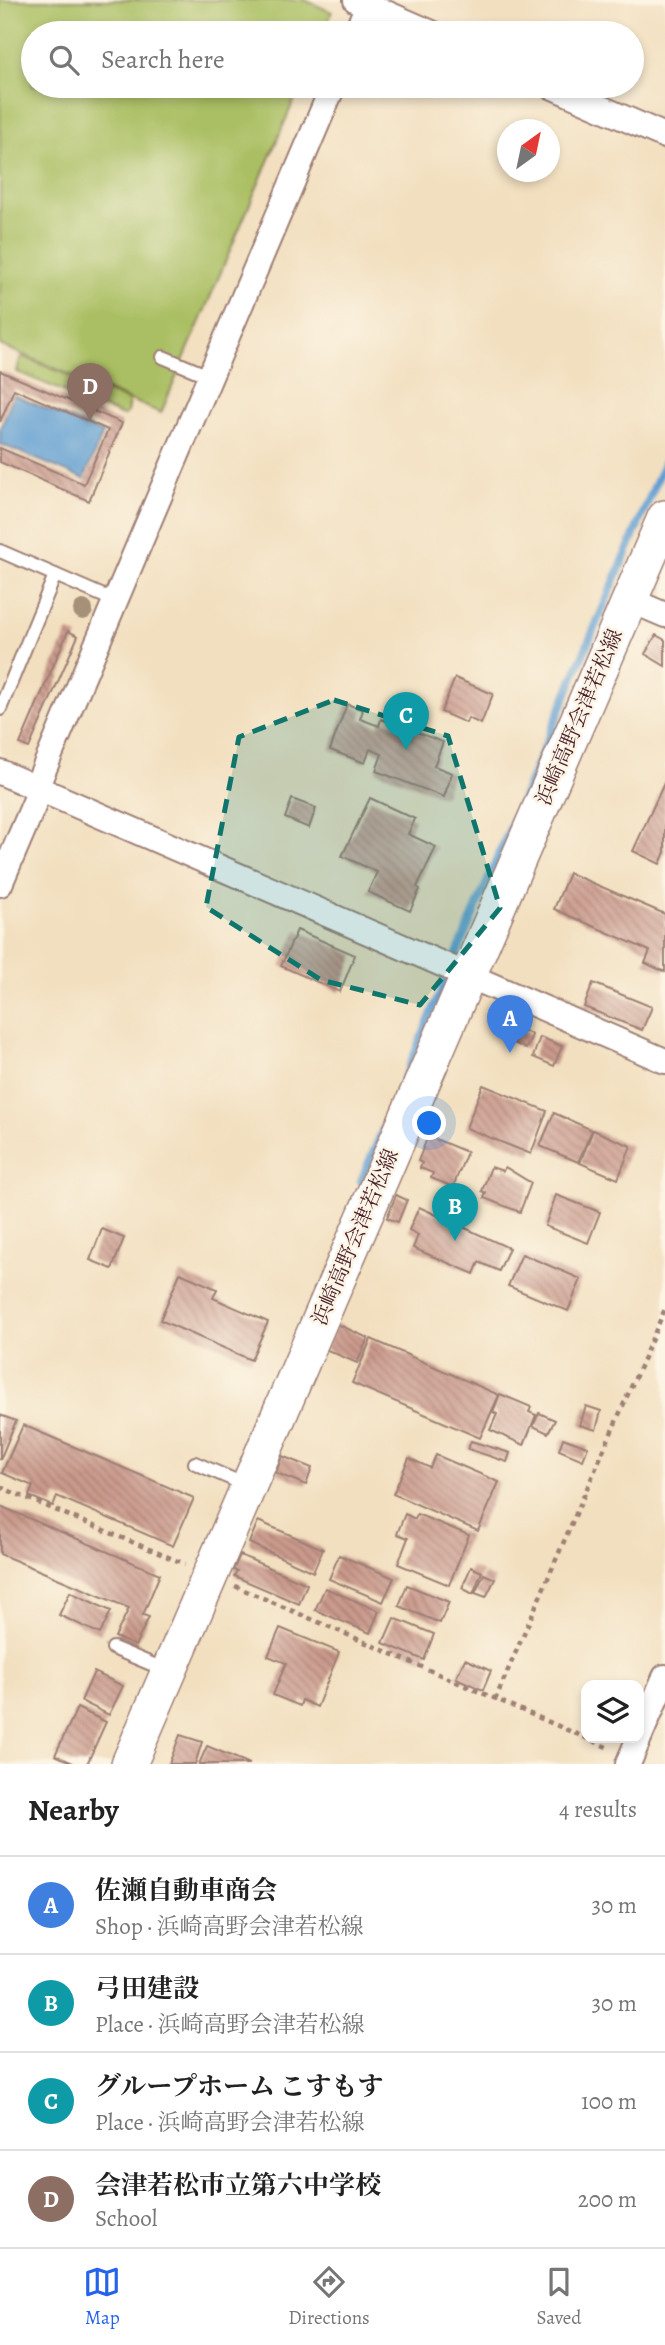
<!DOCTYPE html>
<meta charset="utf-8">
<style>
:root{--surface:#fff;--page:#f2f2f2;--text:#222;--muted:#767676;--line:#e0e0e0;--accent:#2563eb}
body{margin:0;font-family:Alegreya,"Noto Serif JP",serif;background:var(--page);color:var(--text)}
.controls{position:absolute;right:21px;bottom:21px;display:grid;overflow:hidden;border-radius:14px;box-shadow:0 4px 10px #0003}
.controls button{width:63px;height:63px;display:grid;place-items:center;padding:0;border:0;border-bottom:2px solid var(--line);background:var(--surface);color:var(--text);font:35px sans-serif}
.compass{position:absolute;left:497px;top:119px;width:63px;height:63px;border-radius:50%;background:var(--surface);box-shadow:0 4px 10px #0003;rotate:33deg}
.you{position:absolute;left:430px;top:1124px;width:24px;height:24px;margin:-18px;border:5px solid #fff;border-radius:50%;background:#1a73e8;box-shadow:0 0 0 10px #1a73e833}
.badge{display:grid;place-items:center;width:46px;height:46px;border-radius:50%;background:var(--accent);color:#fff;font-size:23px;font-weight:700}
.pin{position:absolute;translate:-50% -58px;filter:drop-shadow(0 2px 4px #0008)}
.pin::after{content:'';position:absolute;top:37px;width:24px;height:21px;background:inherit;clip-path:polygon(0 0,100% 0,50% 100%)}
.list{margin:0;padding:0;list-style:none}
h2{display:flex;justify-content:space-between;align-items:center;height:91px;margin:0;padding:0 28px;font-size:30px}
h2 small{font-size:23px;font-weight:400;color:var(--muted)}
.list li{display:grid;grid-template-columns:46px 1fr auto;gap:21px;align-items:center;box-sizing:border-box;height:98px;padding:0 28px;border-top:2px solid var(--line)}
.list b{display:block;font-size:26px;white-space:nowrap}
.list p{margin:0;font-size:23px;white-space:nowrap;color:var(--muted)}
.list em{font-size:23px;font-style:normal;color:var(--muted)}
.icon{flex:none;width:38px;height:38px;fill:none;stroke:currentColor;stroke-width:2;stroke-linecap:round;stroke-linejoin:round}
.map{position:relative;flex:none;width:665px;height:1764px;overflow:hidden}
.search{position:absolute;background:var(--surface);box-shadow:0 4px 10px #0003;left:21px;right:21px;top:21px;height:77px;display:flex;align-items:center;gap:18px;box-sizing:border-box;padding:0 24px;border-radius:38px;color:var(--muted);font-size:26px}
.sheet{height:483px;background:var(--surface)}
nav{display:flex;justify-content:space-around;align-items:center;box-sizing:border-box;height:98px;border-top:2px solid var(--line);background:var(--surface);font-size:19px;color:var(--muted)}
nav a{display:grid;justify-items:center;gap:4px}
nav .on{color:var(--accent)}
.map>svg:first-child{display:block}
.grass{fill:url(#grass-tufts);stroke:#7a6f48;stroke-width:2}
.pitch{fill:#aabf64;stroke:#7a6f48;stroke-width:2}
.water{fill:#609fd2;stroke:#555f7e;stroke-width:2}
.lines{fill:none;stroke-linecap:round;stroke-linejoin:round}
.stream{stroke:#609fd2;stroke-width:8}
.building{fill:url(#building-back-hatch)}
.lane-casing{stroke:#9e7f75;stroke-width:16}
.street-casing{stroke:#9e7f75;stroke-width:28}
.secondary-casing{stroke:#9e7f75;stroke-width:38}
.path{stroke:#9e7f75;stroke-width:4.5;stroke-dasharray:5 5;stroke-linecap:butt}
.lane{stroke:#fff;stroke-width:12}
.street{stroke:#fff;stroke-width:24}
.secondary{stroke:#fff;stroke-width:35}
.tree{fill:#a69077}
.marked{fill:#0f766e;fill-opacity:0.2;stroke:#0f766e;stroke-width:5;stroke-dasharray:14 9;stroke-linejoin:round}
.labels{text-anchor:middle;stroke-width:5;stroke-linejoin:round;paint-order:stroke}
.street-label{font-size:21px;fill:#4a1f2b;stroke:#fcf5e5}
</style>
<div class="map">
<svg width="665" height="1764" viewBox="0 0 665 1764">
<defs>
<pattern id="grass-tufts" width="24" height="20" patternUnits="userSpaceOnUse" patternTransform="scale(1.75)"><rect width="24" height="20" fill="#aabf64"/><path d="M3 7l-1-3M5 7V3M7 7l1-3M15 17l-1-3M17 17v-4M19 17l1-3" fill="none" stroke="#8c9b53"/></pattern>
<pattern id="building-back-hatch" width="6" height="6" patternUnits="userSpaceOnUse" patternTransform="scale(1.75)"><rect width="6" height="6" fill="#ca9a8c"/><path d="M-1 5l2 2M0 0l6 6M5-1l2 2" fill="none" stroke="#a67d73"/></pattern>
</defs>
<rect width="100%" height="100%" fill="#fcf5e5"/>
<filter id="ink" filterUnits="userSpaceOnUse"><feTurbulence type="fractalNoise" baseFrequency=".0143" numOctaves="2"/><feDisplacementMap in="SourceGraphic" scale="14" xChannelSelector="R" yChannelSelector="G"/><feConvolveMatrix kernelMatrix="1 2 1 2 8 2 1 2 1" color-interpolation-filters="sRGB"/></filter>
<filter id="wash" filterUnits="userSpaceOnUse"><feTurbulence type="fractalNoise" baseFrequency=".00686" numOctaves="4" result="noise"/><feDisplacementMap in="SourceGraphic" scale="28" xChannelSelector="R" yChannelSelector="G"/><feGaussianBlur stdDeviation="1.57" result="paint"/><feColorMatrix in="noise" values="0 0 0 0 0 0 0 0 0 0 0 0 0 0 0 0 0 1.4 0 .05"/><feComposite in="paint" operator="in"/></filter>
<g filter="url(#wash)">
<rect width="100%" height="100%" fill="#f2dfbf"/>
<polygon class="grass" points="24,357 129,401 127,413 123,416 17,372 20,358"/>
<polygon class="pitch" points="0,0 305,0 332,12 323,33 33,33 33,86 300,86 161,413 0,345"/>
<polygon class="water" points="14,395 103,433 84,479 0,444 0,429"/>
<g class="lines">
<polyline class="stream" points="361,1181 665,461"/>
</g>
<g id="blocks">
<g class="building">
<polygon points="0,371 122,423 89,501 0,462 0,448 84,484 108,430 14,389 0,422"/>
<polygon points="68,631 78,636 29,748 20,744"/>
<polygon points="656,635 665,640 665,666 645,654"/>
<polygon points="455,678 493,694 481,724 468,718 466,723 441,712"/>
<polygon points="347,704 363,710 360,719 379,726 381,719 443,742 434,766 452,773 444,797 376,771 382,754 370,749 365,763 330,750"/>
<polygon points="665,781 665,852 660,864 633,851"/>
<polygon points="370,798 415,819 408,834 436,847 417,887 420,889 410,911 368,892 377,872 342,856"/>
<polygon points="292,799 316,808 309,828 285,818"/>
<polygon points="569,873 665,914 665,972 645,963 650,951 554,909"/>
<polygon points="297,930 355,955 340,992 281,966"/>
<polygon points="593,983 652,1007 642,1030 584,1007"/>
<polygon points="516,1026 532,1035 526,1049 508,1040"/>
<polygon points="540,1037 562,1046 554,1066 533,1057"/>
<polygon points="483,1085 547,1111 531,1154 466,1128"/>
<polygon points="554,1113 592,1130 578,1162 540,1146"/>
<polygon points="593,1130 631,1146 618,1179 580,1163"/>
<polygon points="428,1136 467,1152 453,1187 431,1178 433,1173 420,1168 422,1163 418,1161"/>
<polygon points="491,1167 503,1171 505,1167 531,1183 520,1212 484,1198 486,1193 482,1191"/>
<polygon points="396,1195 407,1200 398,1222 387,1218"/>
<polygon points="556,1195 600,1212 588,1243 545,1226"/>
<polygon points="419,1207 509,1248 499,1271 479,1262 474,1274 413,1248 418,1235 409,1230"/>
<polygon points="102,1229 124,1238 112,1269 90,1260"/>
<polygon points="522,1254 581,1279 568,1311 508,1286"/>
<polygon points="180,1273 217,1289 213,1298 268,1322 251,1360 160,1320"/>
<polygon points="337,1324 368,1338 357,1363 325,1349"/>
<polygon points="371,1339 499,1395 480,1438 352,1383"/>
<polygon points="500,1394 531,1407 529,1412 536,1415 524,1445 490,1430 497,1414 493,1412"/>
<polygon points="586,1406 601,1411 596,1430 580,1425"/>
<polygon points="539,1413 555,1420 548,1433 533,1426"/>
<polygon points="0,1415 16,1421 0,1460"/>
<polygon points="23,1425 194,1498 173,1546 57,1496 53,1506 29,1496 33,1486 2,1473"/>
<polygon points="563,1438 588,1447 583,1460 559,1450"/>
<polygon points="471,1441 510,1453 507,1462 468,1449"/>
<polygon points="436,1455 499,1482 478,1531 393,1494 409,1458 430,1468"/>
<polygon points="282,1456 312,1468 306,1485 276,1473"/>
<polygon points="0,1506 160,1574 143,1615 149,1617 135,1646 115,1637 129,1608 0,1554"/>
<polygon points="405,1514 415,1519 417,1514 469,1535 449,1585 398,1564 408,1538 397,1534"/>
<polygon points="258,1521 323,1549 313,1572 249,1543"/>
<polygon points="240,1555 307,1584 299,1604 234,1576 237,1571 233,1570"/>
<polygon points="339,1555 394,1578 383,1602 329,1579"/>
<polygon points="471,1567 482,1572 473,1594 462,1588"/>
<polygon points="484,1574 495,1579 486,1597 475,1593"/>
<polygon points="407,1585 449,1602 440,1623 399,1606"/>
<polygon points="325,1588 379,1611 370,1633 315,1610"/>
<polygon points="70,1592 111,1611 100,1634 59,1615"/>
<polygon points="394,1618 434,1634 424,1660 383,1643"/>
<polygon points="280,1628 339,1652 317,1707 302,1700 300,1706 273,1695 286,1663 268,1656"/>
<polygon points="465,1659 491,1671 483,1690 456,1678"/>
<polygon points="94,1672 123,1686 109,1715 81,1701"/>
<polygon points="77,1708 106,1722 87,1764 75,1764 55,1755"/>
<polygon points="180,1735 202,1742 195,1764 169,1764"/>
<polygon points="207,1746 250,1764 199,1764"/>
</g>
</g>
</g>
<g filter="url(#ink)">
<use href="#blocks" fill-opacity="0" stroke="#9e7f75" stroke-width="2"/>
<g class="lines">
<defs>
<g id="lane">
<polyline points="163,357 211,377"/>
<polyline points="0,551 115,601"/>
<polyline points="0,709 55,575"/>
<polyline points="195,1463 248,1486"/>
<polyline points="113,1648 168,1671"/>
</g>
<g id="street">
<polyline points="356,0 432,33"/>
<polyline points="356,33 368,5"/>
<polyline points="551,86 665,136"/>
<polyline points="630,600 665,615"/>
<polyline points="0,772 665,1061"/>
<polyline points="36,788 333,86"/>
<polyline points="0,884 40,790"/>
<polyline points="628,1764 665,1677"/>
</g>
<polyline id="secondary" points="129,1764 665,518"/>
</defs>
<use href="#lane" class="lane-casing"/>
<use href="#street" class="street-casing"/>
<use href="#secondary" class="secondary-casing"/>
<g class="path">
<polyline points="0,1487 185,1564"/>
<polyline points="235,1586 609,1748"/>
<polyline points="495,1700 665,1309"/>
</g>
<use href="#lane" class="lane"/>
<use href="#street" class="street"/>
<use href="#secondary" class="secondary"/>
</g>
<circle class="tree" cx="83" cy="610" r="10"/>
</g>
<path class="marked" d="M334,700L448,736L500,908L420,1005L321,980L206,907L239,737Z"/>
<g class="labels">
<g class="street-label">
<text transform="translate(579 717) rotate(-67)" y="7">浜崎高野会津若松線</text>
<text transform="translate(355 1237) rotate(-67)" y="7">浜崎高野会津若松線</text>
</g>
</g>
</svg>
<div class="controls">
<button><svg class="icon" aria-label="layers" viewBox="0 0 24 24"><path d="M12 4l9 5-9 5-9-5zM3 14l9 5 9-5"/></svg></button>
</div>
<svg class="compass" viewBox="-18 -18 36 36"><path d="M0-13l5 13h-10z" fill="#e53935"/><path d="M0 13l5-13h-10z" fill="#767676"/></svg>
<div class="you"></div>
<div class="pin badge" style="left:510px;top:1053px;background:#3f7fe0">A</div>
<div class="pin badge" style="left:455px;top:1241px;background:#0f9aa8">B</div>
<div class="pin badge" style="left:406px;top:750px;background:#0f9aa8">C</div>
<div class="pin badge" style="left:90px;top:421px;background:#8d6e63">D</div>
<div class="search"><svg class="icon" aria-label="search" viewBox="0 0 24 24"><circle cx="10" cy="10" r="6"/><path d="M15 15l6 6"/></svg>Search here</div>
</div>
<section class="sheet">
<h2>Nearby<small>4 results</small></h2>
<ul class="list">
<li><span class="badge" style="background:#3f7fe0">A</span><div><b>佐瀬自動車商会</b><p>Shop · 浜崎高野会津若松線</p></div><em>30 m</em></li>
<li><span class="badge" style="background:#0f9aa8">B</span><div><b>弓田建設</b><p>Place · 浜崎高野会津若松線</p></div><em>30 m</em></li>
<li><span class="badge" style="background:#0f9aa8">C</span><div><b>グループホーム こすもす</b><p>Place · 浜崎高野会津若松線</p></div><em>100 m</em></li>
<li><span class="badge" style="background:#8d6e63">D</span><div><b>会津若松市立第六中学校</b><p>School</p></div><em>200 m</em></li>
</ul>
</section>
<nav>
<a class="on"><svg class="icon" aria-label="map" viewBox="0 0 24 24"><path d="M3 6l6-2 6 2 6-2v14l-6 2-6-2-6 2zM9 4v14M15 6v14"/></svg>Map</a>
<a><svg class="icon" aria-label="directions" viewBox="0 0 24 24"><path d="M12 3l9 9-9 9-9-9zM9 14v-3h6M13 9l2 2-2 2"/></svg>Directions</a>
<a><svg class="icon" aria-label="saved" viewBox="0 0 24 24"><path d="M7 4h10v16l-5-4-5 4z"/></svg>Saved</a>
</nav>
